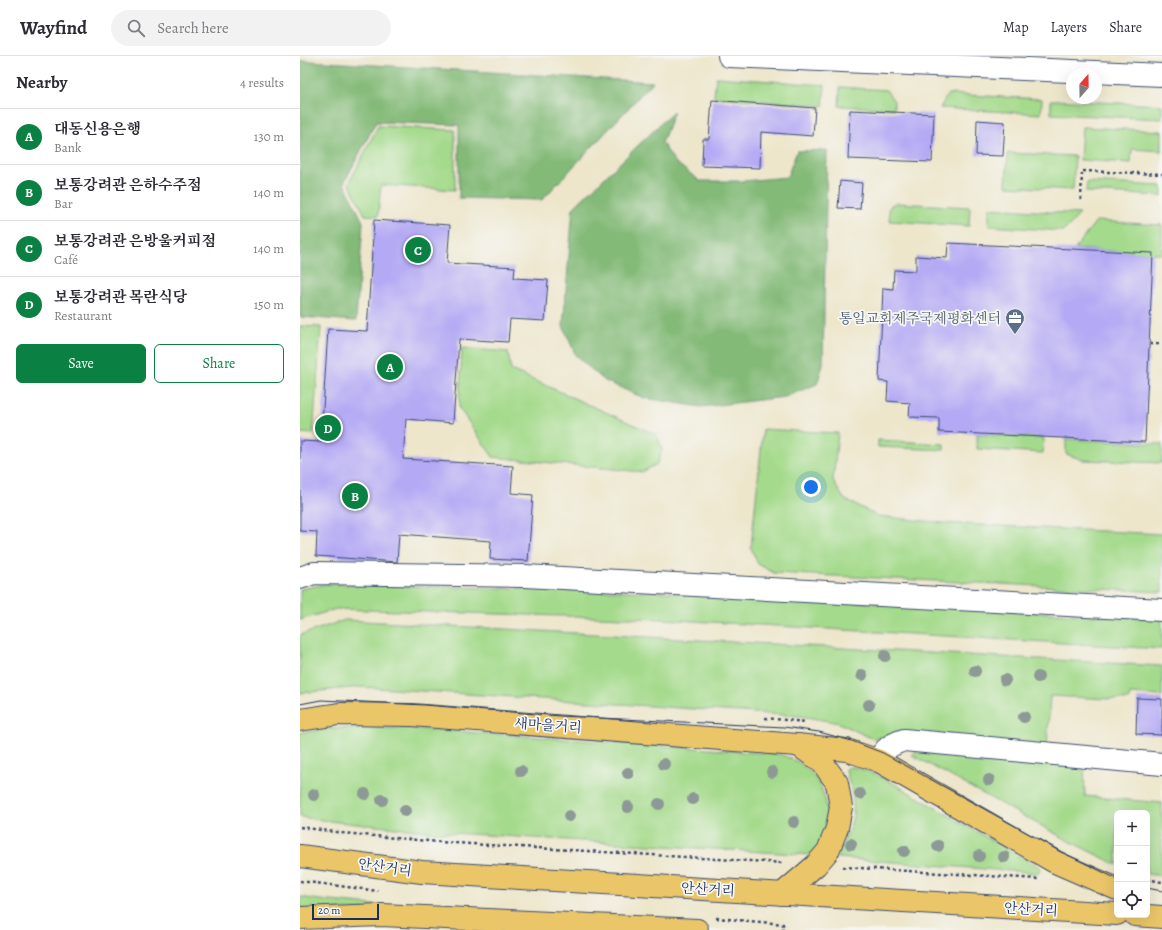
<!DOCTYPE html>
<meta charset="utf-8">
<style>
:root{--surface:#fff;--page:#f2f2f3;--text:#2b2b33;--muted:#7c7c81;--line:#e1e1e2;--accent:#0b8043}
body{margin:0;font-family:Alegreya,"Noto Serif KR",serif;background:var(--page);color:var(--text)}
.controls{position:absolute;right:12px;bottom:12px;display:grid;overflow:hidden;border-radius:6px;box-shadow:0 4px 16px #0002}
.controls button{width:36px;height:36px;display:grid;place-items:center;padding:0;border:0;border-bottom:1px solid var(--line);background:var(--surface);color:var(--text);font:20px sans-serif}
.compass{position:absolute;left:766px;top:12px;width:36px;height:36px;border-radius:50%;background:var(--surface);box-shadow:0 4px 16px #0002;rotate:20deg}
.scale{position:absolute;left:12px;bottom:10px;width:67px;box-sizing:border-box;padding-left:4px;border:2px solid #1b2f5e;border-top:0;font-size:11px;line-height:14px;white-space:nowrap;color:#1b2f5e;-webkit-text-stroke:3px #f6f6f2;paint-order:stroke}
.you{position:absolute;left:511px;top:431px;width:14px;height:14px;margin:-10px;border:3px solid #fff;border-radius:50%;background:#1a73e8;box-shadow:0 0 0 6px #1a73e833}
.badge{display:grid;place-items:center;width:26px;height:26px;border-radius:50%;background:var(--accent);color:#fff;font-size:13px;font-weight:700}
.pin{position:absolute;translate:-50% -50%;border:2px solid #fff;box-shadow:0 1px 4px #0006}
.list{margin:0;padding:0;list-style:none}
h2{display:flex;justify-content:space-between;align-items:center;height:52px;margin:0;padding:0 16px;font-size:17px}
h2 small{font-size:13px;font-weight:400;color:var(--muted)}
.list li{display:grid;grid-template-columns:26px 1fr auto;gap:12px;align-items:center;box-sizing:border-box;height:56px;padding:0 16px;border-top:1px solid var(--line)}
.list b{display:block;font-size:15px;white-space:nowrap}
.list p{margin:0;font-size:13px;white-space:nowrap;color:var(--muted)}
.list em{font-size:13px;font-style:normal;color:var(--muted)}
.actions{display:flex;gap:8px;padding:12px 16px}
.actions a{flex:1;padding:9px 0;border:1px solid var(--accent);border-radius:6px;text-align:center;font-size:14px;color:var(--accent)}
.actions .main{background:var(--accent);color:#fff}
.icon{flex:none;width:22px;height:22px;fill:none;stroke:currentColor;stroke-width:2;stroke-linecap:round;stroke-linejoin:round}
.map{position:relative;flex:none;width:862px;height:874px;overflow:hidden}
header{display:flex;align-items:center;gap:24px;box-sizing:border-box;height:56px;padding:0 20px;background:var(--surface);border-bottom:1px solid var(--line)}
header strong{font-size:19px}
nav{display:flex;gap:22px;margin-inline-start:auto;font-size:14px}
.search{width:280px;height:36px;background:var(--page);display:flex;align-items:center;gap:10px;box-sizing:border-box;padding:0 14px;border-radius:22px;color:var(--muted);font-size:15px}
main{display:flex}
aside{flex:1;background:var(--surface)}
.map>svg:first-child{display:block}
.green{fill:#a4da8b;stroke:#608474}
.forest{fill:#83ba77;stroke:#4f746a}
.building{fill:#b4a9f4}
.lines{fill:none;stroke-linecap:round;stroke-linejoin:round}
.minor-casing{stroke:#3a4a6e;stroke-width:24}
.major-casing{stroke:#3a4a6e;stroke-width:24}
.path{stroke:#3a4a6e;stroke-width:2.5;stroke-dasharray:3 3;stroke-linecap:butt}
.minor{stroke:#fff;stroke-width:22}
.major{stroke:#ebc669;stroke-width:22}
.tram{stroke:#1b2f5e;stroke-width:1}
.tree{fill:#8c9995}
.labels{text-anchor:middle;stroke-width:3.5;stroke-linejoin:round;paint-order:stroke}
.service-label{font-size:14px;fill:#4e5e75;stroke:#f6f6f2;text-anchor:end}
.street-label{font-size:14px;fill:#1b2f5e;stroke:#f6f6f2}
</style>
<header>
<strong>Wayfind</strong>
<div class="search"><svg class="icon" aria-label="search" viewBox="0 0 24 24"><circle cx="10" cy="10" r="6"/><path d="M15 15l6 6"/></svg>Search here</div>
<nav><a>Map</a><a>Layers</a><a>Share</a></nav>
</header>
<main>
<aside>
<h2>Nearby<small>4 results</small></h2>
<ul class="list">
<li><span class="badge">A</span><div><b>대동신용은행</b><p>Bank</p></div><em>130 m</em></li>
<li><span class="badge">B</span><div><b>보통강려관 은하수주점</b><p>Bar</p></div><em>140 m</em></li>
<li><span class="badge">C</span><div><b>보통강려관 은방울커피점</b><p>Café</p></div><em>140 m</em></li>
<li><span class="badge">D</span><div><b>보통강려관 목란식당</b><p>Restaurant</p></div><em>150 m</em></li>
</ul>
<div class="actions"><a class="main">Save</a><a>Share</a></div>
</aside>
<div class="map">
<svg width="862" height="874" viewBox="0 0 862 874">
<rect width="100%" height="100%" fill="#f6f6f2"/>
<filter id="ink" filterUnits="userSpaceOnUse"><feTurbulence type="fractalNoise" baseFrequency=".025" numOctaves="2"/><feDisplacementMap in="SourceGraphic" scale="8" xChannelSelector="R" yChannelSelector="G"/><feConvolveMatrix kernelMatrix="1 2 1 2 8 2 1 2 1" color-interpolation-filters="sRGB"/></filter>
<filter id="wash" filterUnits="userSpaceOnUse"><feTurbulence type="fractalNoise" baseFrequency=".012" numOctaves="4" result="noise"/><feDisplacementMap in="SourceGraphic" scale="16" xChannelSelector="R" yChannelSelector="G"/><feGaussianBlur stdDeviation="0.9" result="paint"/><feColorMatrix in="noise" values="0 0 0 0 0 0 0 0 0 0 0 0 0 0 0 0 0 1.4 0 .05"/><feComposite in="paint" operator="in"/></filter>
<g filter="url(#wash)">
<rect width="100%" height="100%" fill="#ede6cb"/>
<g class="green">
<polygon points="416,21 525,29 523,50 414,41"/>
<polygon points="540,31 586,34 594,45 594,53 539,50"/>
<polygon points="648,38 742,43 741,58 640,52"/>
<polygon points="751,44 862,49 862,63 751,58"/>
<polygon points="78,70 155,74 155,134 81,129 78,160 65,159 49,127"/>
<polygon points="782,71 862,75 862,95 832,93 831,107 780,104"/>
<polygon points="708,97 775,100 773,134 706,130"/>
<polygon points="787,126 862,130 862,140 786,136"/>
<polygon points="596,147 670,151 669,170 590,165 589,153 591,149"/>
<polygon points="689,152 780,158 764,175 689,170"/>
<polygon points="796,165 862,169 862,198 775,193"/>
<polygon points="0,270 21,271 13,378 0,377"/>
<polygon points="162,292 208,296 211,314 357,379 362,394 357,408 342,416 193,401 159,352"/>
<polygon points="463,373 538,377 533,425 544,443 578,460 644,467 862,478 862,536 474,517 458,508 451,492"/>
<polygon points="677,378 744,382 743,397 677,393"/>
<polygon points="766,383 862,388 862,407 783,404 766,398"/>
<polygon points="578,384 644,388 644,394 578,391"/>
<polygon points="25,528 368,536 862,563 862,593 360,563 36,553 0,564 0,533"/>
<polygon points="45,564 862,610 862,640 830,638 829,644 750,640 747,691 592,679 573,683 539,667 500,660 61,631 0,637 0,579"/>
<path d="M34,672H109L478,698C487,701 497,704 505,711C532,734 534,773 512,799L136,776L37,766L0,761V677Z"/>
<polygon points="614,696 784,708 785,740 862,747 862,820 847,818 847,757 817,757 817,809 767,784 612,699"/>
<path d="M552,711C574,714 604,734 624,745C663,768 702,790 741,812L738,817L538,802L537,800C548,774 557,766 552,737C551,728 546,721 546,712Z"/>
<polygon points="0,841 20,844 115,853 0,854"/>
</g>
<g class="forest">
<polygon points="0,5 10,5 353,26 242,144 159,142 159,69 76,66 44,127 63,166 56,265 0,261"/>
<polygon points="374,55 362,87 375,106 400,125 443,125 487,121 497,95 527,94 523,309 517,328 485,341 401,351 344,342 305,325 276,300 263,270 273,152"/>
</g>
<g id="blocks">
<g class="building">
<polygon points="412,44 515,52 513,80 461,76 460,112 402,110 403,83 409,83"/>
<polygon points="550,54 634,58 632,106 548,103"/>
<polygon points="677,64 705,66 703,100 676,99"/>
<polygon points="540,125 562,127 560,153 538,152"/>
<polygon points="74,164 150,169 147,207 215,211 214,222 248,224 245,265 210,263 208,286 159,283 153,367 106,363 103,403 213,410 211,437 233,439 228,505 190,503 191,485 99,478 97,506 16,500 17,476 0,475 0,385 21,386 28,273 67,275"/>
<polygon points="648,187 853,197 845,386 639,376 639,362 609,361 610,347 587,345 588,326 579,325 583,232 593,233 594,214 616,215 616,200 647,202"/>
<polygon points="837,642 862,643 862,679 836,678"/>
</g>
</g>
</g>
<g filter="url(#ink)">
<use href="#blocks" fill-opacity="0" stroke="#3a4a6e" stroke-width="1"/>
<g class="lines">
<defs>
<g id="minor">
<polyline points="429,0 862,19"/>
<polyline points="0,522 14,517 225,520 862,554"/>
<path d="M579,705C584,692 592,688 604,684L862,708"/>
</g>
<g id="major">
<polyline points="0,664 39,658 112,659 497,689 547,694 579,705 755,806 817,833"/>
<polyline points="0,800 122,816 817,858"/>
<polyline points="482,838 516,809 528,795 537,772 541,751 537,727 522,706 498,689"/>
<polyline points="835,859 862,861"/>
<polyline points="0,862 82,859 397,874"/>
</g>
</defs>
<use href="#minor" class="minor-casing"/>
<use href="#major" class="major-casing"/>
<g class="path">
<polyline points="781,144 782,115 862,118"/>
<polyline points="850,288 862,288"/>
<polyline points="465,662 506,666"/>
<polyline points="0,771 42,777 139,786 483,807"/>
<polyline points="543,811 738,823"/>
<polyline points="847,823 862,826"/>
<polyline points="0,825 78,835"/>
<polyline points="416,862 483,868 483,874"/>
</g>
<use href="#minor" class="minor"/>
<use href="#major" class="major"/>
<g class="tram">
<polyline points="0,648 21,644 64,646 125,649 261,660 484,671 519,676 552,685 583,697 762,796 817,823"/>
<polyline points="847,832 862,835"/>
</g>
</g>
<g class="tree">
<circle cx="585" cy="600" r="6"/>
<circle cx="675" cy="615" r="6"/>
<circle cx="562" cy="619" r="6"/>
<circle cx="738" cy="621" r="6"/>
<circle cx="705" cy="624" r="6"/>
<circle cx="569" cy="649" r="6"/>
<circle cx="724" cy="661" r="6"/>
<circle cx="364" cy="708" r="6"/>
<circle cx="221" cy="715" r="6"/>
<circle cx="472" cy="716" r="6"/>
<circle cx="328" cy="717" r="6"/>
<circle cx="689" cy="724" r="6"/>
<circle cx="65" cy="738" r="6"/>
<circle cx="560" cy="738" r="6"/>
<circle cx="14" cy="739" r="6"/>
<circle cx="393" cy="743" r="6"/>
<circle cx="82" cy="744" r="6"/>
<circle cx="359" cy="748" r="6"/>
<circle cx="328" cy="751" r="6"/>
<circle cx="105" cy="755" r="6"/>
<circle cx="269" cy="760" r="6"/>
<circle cx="494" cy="766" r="6"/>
<circle cx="551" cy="788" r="6"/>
<circle cx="638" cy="790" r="6"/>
<circle cx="604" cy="795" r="6"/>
<circle cx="679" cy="800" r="6"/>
<circle cx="704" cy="801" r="6"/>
</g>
</g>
<defs>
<symbol id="office-pin" viewBox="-11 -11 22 30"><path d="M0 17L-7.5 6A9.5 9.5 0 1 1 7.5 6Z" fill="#5c6f8a" stroke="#f6f6f2"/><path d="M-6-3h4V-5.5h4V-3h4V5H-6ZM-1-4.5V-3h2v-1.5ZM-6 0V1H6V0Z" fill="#fff"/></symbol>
</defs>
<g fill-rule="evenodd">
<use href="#office-pin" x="704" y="251" width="22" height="30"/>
</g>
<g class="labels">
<g class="service-label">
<text x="701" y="267">통일교회제주국제평화센터</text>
</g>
<g class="street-label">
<text transform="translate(248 669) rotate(4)" y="5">새마을거리</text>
<text transform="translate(85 811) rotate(8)" y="5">안산거리</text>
<text transform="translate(408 833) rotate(3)" y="5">안산거리</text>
<text transform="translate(731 853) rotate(3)" y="5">안산거리</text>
</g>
</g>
</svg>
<div class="controls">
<button>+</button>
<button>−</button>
<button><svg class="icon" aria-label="locate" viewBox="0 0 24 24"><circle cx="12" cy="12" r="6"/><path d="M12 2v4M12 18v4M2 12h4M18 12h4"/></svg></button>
</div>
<svg class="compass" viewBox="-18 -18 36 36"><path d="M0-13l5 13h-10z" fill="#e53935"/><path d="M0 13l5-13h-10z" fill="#7c7c81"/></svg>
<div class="scale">20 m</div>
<div class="you"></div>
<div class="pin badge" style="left:90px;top:311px">A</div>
<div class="pin badge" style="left:55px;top:440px">B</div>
<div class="pin badge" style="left:118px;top:194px">C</div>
<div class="pin badge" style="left:28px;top:372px">D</div>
</div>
</main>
